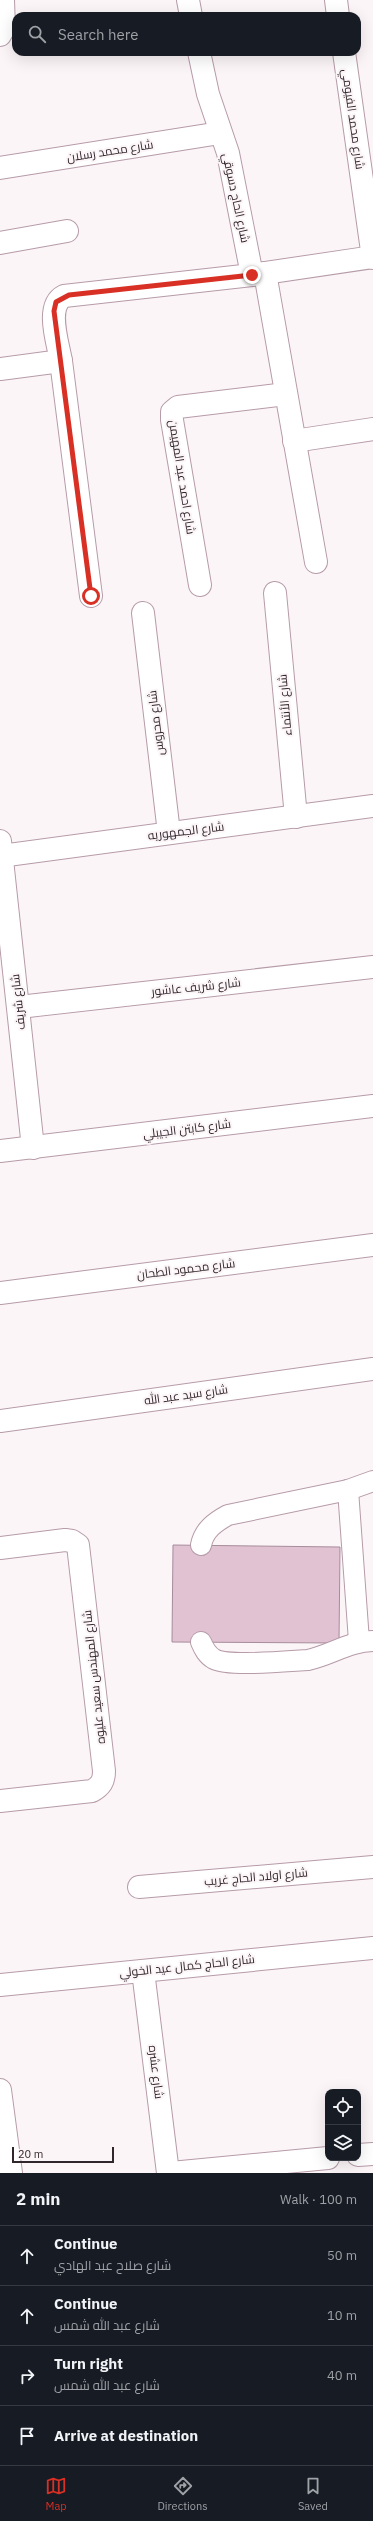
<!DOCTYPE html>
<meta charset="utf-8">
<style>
:root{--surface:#171b24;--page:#20242c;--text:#f1f3f6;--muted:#9ea1a6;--line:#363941;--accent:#d93025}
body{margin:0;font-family:"IBM Plex Sans",Cairo,sans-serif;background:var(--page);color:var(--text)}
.controls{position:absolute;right:12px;bottom:12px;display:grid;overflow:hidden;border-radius:8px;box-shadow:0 4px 16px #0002}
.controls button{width:36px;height:36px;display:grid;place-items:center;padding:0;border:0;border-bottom:1px solid var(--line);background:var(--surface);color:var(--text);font:20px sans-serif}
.scale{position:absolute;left:12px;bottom:10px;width:102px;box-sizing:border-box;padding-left:4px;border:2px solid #31262b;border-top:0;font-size:11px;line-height:14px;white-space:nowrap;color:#31262b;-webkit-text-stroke:3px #fbf5f8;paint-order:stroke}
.stop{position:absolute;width:12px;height:12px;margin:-9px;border:3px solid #d93025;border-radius:50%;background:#fff}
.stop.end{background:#d93025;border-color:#fff;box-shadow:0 1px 4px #0008}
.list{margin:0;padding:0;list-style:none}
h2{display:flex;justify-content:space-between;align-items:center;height:52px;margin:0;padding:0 16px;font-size:17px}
h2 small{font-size:13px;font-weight:400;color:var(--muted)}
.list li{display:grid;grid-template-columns:26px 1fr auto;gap:12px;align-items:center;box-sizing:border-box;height:60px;padding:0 16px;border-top:1px solid var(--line)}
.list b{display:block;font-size:15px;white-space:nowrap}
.list p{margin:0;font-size:13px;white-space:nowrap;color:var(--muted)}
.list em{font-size:13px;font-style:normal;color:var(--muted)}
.icon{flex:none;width:22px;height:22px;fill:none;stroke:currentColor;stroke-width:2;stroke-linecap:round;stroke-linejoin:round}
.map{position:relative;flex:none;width:373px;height:2173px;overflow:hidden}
.search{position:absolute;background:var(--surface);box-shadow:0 4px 16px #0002;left:12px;right:12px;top:12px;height:44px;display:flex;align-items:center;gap:10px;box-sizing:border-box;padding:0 14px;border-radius:12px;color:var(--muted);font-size:15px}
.sheet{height:292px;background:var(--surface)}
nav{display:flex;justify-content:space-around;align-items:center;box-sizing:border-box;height:56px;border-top:1px solid var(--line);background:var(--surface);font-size:11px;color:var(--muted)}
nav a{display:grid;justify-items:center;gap:2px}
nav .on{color:var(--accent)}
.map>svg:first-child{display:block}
.building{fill:#e1c2d2;stroke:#a78c9a}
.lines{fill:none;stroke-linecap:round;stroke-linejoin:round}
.service-casing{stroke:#b69ba8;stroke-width:22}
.minor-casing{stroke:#b69ba8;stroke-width:24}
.service{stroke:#fff;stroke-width:20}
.minor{stroke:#fff;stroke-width:22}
.route{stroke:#d93025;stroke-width:5}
.labels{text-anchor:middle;stroke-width:4;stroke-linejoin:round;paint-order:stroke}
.street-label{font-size:12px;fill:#31262b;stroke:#fbf5f8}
</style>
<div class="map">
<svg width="373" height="2173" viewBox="0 0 373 2173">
<rect width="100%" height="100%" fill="#fbf5f8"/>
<polygon class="building" points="173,1545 340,1547 339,1643 172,1642"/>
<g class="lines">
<defs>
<g id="service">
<polyline points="348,1490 359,1641"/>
<path d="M201,1545C204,1530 215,1522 228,1515L348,1490L373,1481"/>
<path d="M201,1642C204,1649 207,1655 214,1659C229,1667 289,1661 308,1660C331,1655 350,1641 373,1641"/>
</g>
<g id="minor">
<polyline points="188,0 191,16"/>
<polyline points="336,0 338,16"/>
<polyline points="0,35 4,28 3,0"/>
<polyline points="199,52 208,94 228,153 252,275"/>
<polyline points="344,52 373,258"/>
<polyline points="0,168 220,133"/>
<polyline points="0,243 67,231"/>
<polyline points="265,273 316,562"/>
<polyline points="61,361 91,596"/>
<path d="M0,369L61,361C58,343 45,306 64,296L252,275L373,257"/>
<polyline points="294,441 373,429"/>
<polyline points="200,585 172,420 172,412 178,407 286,394"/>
<polyline points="275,593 296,817"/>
<polyline points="143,613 169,833"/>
<polyline points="0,841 33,1148"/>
<polyline points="0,856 373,806"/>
<polyline points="19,1007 373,967"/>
<polyline points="0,1151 373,1106"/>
<polyline points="0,1293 373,1245"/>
<polyline points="0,1421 373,1369"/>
<path d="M0,1548L65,1540L72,1541L78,1545L104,1771C104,1781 101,1786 92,1791L0,1801"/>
<polyline points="139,1887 373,1867"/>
<polyline points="143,1971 168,2173"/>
<polyline points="0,1985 373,1948"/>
<polyline points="0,2090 11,2173"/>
<polyline points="358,2155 373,2154"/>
<polyline points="171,2173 328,2158"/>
</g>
</defs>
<use href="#service" class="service-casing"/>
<use href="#minor" class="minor-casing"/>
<use href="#service" class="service"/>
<use href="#minor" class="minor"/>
</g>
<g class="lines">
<polyline class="route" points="91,596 54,311 56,302 69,295 252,275"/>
</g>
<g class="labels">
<g class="street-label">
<text transform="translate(353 119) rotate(82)" y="4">شارع محمد الفيومي</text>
<text transform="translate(110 151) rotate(-9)" y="4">شارع محمد رسلان</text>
<text transform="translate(236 198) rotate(78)" y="4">شارع الحاج دسوقي</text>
<text transform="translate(182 477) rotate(81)" y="4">شارع احمد عبد المهيمن</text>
<text transform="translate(285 705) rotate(-95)" y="4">شارع الأنتماء</text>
<text transform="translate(156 723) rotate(-97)" y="4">شارع محروس</text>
<text transform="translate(186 831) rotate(-7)" y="4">شارع الجمهوريه</text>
<text transform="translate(196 987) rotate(-6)" y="4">شارع شريف عاشور</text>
<text transform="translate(18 1002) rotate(-96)" y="4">شارع شريف</text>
<text transform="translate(187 1129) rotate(-7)" y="4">شارع كابتن الجيبلي</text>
<text transform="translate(186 1269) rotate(-7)" y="4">شارع محمود الطحان</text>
<text transform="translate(186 1395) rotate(-8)" y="4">شارع سيد عبد الله</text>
<text transform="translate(94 1677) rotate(-96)" y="4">شارع المهندس سعيد عليوه</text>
<text transform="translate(256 1877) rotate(-5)" y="4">شارع اولاد الحاج غريب</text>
<text transform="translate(187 1966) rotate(-6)" y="4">شارع الحاج كمال عيد الخولي</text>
<text transform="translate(156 2072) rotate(83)" y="4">شارع عشره</text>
</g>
</g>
</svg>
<div class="controls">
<button><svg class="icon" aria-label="locate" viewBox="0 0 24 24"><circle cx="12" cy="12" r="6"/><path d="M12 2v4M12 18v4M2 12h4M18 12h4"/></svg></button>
<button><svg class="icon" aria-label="layers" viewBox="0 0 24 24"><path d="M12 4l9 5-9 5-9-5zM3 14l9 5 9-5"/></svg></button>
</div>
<div class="scale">20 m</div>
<div class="stop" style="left:91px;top:596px"></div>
<div class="stop end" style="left:252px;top:275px"></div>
<div class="search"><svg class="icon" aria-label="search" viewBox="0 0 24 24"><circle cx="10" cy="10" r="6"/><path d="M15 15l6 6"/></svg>Search here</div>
</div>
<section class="sheet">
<h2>2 min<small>Walk · 100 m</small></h2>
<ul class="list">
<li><svg class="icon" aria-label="ahead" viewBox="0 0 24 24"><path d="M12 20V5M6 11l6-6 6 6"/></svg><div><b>Continue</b><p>شارع صلاح عبد الهادي</p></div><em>50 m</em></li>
<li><svg class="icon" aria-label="ahead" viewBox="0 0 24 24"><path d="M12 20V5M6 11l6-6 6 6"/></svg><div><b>Continue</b><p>شارع عبد الله شمس</p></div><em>10 m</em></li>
<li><svg class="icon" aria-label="right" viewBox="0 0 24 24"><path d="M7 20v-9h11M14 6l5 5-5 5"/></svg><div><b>Turn right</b><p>شارع عبد الله شمس</p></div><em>40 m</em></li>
<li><svg class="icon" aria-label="arrive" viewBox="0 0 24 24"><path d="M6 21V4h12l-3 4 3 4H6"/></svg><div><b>Arrive at destination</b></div></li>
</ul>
</section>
<nav>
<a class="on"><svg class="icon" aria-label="map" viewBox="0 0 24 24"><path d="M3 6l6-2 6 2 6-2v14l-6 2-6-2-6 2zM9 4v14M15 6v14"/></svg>Map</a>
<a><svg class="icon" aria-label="directions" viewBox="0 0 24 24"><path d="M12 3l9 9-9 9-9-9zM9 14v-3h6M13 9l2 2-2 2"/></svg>Directions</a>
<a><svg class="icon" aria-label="saved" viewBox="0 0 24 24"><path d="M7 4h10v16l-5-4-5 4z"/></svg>Saved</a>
</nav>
